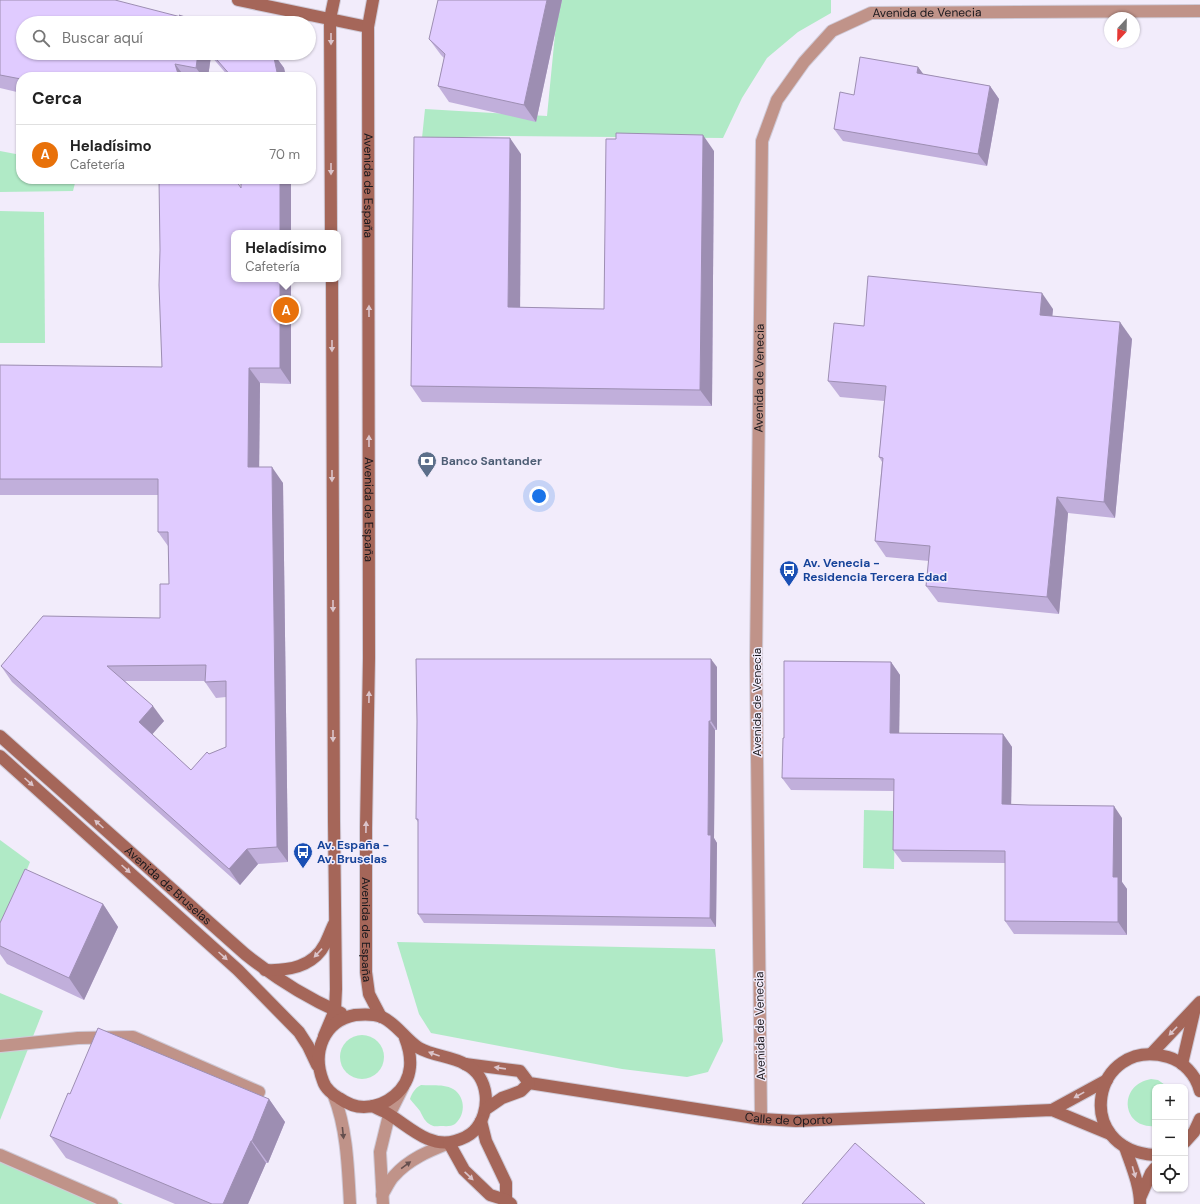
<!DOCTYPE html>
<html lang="es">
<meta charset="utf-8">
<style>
:root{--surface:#fff;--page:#f2f2f2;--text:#222;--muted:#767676;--line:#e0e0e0;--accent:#0f766e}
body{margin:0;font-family:"DM Sans",sans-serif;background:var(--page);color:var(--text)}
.controls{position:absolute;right:12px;bottom:12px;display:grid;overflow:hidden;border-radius:8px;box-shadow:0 1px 3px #0004}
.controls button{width:36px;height:36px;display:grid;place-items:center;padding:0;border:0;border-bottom:1px solid var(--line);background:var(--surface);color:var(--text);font:20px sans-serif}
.compass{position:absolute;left:1104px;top:12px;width:36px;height:36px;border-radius:50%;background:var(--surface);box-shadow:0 1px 3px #0004;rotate:202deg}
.you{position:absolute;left:539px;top:496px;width:14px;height:14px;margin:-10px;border:3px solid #fff;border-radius:50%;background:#1a73e8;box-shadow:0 0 0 6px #1a73e833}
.badge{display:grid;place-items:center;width:26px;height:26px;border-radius:50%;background:var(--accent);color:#fff;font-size:13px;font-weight:700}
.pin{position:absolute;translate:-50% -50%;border:2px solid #fff;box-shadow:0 1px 4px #0006}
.popup{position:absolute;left:231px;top:230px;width:110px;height:52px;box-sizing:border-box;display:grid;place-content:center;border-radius:8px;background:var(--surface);filter:drop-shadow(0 1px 3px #0005);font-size:13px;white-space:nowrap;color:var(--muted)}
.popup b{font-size:15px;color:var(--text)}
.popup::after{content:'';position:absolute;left:50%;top:100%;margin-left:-8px;border:8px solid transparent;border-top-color:var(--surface)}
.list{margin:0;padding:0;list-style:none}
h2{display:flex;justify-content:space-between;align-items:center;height:52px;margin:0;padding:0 16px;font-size:17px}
h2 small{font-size:13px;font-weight:400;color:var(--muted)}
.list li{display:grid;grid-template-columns:26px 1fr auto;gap:12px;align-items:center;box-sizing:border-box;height:60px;padding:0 16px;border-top:1px solid var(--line)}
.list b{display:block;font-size:15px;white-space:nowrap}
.list p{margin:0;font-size:13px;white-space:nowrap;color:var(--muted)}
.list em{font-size:13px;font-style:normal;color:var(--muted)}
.icon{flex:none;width:22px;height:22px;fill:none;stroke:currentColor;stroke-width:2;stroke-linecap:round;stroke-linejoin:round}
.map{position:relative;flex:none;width:1200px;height:1204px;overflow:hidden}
.search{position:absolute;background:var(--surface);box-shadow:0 1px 3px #0004;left:16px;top:16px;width:300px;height:44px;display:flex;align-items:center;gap:10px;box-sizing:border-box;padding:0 14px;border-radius:22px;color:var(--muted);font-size:15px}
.panel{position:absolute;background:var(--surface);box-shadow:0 1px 3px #0004;left:16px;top:72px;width:300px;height:112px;border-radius:16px}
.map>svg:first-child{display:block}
.green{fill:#b0eac6}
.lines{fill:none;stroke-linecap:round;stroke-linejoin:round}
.street-casing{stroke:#cfcad7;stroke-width:14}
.secondary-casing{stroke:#cfcad7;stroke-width:14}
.street{stroke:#c09389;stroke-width:12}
.secondary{stroke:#a56659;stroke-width:12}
.wall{fill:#c1afdb;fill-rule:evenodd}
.shaded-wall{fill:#9d8eb2}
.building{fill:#e0cbff;stroke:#9d8eb2;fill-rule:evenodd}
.oneway{fill:#dbc4ca}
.oneway2{fill:#654f4e}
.labels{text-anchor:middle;stroke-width:3;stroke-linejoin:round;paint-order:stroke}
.street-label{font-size:12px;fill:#1a181d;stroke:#f2ecfb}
.service-label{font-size:12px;font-weight:bold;fill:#4e5e75;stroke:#f2ecfb;text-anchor:start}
.transit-label{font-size:12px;font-weight:bold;fill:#164399;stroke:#f2ecfb;text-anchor:start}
</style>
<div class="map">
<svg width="1200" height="1204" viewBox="0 0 1200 1204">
<rect width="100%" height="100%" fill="#f2ecfb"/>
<g class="green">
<polygon points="562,0 831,0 831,13 798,32 767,58 742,98 723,138 501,136 422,138 425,109 547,116 557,14"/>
<polygon points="0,151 21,155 21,179 76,179 73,191 0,192"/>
<polygon points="0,211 44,212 45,343 0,343"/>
<polygon points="864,810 895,811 894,869 863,868"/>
<polygon points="0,840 30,862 0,935"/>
<polygon points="397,942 715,949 723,1041 708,1072 687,1077 622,1069 431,1033 419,1014"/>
<polygon points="0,993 43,1011 0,1120"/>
<circle cx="362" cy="1057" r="22"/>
<path d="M1151,1079L1158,1080L1168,1087H1155V1126C1122,1129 1117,1085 1151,1079Z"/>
<path d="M421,1085C430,1086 442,1084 451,1088C465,1094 467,1114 455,1124C451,1127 445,1126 440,1126C437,1126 434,1127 431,1125C425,1122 423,1117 420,1111C417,1107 413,1103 410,1099C412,1093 415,1088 421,1085Z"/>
<polygon points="0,1149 123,1204 0,1204"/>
</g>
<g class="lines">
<defs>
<g id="street">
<polyline points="0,1046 78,1038 133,1037 259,1092"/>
<path d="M334,1096C347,1129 348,1168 350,1204"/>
<path id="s1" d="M761,1119L756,661L762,141L777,100L804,62L832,31L871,13L1200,11"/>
<polyline points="0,1155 112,1204"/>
<path d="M382,1195C386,1189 389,1181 394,1176C409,1159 429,1151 449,1143"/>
<polyline points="383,1204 380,1152 389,1115 403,1087"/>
</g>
<g id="secondary">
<polyline points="238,0 368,27"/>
<path id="s2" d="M373,0L368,27L369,658L366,828V972L369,994L381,1017"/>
<polyline points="331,233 330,19 334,0"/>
<path id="s3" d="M0,736L245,954C275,978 305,997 341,1013"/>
<polyline points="0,756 238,970 299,1032 308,1046 317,1065"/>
<path d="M265,970C289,971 313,967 325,944C328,938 331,930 334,924"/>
<polyline points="324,1036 335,1010 336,989 334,821 332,279"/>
<polyline points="1151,1054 1200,1002"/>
<path id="s4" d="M465,1064L520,1071L529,1083L761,1119L796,1121L1052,1110L1110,1134"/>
<polyline points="1182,1064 1195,1008"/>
<path d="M372,1106C376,1108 381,1110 385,1112C407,1124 428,1149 455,1141C462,1139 469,1136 474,1131C492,1112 490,1076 465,1064C451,1056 433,1056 419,1048C405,1039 397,1024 382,1017C374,1014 364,1014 355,1015C323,1021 312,1053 323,1081C325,1088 333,1095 339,1098C346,1103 355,1107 364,1107C386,1107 408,1090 410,1067C411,1056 409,1048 405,1038"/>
<polyline points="486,1109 502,1098 521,1091 529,1083"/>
<polyline points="1052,1110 1107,1080"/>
<polyline points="481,1121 486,1141 506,1183 506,1200"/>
<polyline points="1185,1142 1194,1132 1200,1119"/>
<polyline points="449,1143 464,1170 490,1195 506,1200 511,1204"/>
<path d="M1125,1147C1131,1165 1140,1185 1140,1204"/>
<path d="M1155,1155C1071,1150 1092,1036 1168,1057C1183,1061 1196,1075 1200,1091"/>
<polyline points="1140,1198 1151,1173 1155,1168"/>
</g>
</defs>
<use href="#street" class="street-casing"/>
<use href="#secondary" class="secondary-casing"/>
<use href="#street" class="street"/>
<use href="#secondary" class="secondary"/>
</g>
<g class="wall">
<polygon points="0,0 204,23 23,53 273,53 284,68 286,77 229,77 211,56 208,77 21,77 21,93 0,88"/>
<polygon points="562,0 536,122 449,102 438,86 444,58 441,55 429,39"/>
<polygon points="918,67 923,74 990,86 999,99 987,166 843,141 834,129 854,95"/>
<polygon points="714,151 712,406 422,402 411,386 521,154 520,307 604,309"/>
<path d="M241,179H291V233L234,279H291V384L260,383L259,467L283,483L288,862L258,864L240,885L12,682L1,666L160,618L169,584L168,546L158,532V495H0V365L162,367L160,250L241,188ZM125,681H205V682L216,698L226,697V747L209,754L191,770L152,734L164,721Z"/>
<polygon points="1053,309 1052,316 1132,339 1115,518 1068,513 1059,614 938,602 926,586 929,561 886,557 875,541 882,462 879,457 884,401 840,397 828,381 864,326"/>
<polygon points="891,662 900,675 899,733 1003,734 1012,747 1011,804 1122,818 1122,882 1127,889 1127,935 1014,934 1005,921 1005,863 902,862 893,850 894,791 791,790 782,778"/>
<polygon points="717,667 717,730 715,730 714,838 717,843 716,927 424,923 418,914 418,822 416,819"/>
<polygon points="103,904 118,927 84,1000 7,964 0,954 0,923"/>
<polygon points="70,1094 269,1099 285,1122 268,1163 266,1163 248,1204 175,1204 66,1158 50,1136"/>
</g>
<g class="shaded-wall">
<polygon points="547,0 562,0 536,122 524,105"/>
<polygon points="198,53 209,53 211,56 208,77 203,77 196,68"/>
<polygon points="273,53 284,68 286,77 278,77"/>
<polygon points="175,64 185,77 179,77"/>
<polygon points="918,67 927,79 917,73"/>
<polygon points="990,86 999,99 987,166 978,154"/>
<polygon points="703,135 714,151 712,406 700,390"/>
<polygon points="510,138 521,154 520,323 508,307"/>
<rect x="280" y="179" width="11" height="54"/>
<polygon points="280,279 291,279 291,384 280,368"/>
<polygon points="1042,293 1053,309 1051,331 1040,315"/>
<polygon points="1120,322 1132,339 1115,518 1104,502"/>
<polygon points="249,368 260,383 259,482 248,467"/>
<polygon points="272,467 283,483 288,862 277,847"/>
<polygon points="1057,497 1068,513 1059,614 1047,597"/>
<polygon points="711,659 717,667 717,730 711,721"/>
<polygon points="891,662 900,675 899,745 890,733"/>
<polygon points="153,706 164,721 149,738 139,722"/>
<polygon points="709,721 715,730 714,838 717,843 716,927 710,918 708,835"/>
<polygon points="1003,734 1012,747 1011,816 1002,804"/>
<polygon points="1114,806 1122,818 1122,882 1127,889 1127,935 1118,922 1113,877"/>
<polygon points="247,849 258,864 240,885 229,869"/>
<polygon points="103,904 118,927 84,1000 69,978"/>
<polygon points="269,1099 285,1122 268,1163 252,1141"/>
<polygon points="251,1141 266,1163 248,1204 223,1204"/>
</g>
<g class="building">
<polygon points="0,0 115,0 181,17 179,15 204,23 23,23 23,53 198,53 196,68 175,64 179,77 21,77 21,79 0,75"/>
<polygon points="438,0 547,0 524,105 438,86 445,54 429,39"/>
<polygon points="211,53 273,53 278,77 232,77"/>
<polygon points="860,57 918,67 917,73 990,86 978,154 834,129 840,92 854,95"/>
<polygon points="616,133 703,135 700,390 411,386 414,137 510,138 508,307 604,309 606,139 616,139"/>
<path d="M159,179H235L241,188V179H280V233H234V279H280V368H249L248,467H272L277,847L247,849L229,869L1,666L43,616L160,618V584H169L168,532H158V479H0V365L162,367L159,285L160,250ZM206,665L205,682L226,681V747L209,754L207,752L191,770L139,722L153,706L107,666Z"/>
<polygon points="868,276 1042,293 1040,315 1120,322 1104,502 1057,497 1047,597 926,586 930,546 875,541 883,458 879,457 886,386 828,381 834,323 864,326"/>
<polygon points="416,659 711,659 711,721 709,721 708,835 711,835 710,918 418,914 418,819 416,819 417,721"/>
<polygon points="784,661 891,662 890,733 1003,734 1002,804 1029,805 1114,806 1113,877 1118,877 1118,922 1005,921 1005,851 893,850 894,779 782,778 783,738 784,738"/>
<polygon points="25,869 103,904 69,978 0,946 0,923"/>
<polygon points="98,1028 269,1099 252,1141 251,1141 223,1204 212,1204 50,1136 68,1093 70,1094"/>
<polygon points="855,1143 925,1204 802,1204"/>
</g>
<defs><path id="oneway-solid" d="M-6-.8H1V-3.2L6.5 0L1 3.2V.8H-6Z"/></defs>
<g class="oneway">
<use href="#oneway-solid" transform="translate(331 39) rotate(90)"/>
<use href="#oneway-solid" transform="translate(331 169) rotate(90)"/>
<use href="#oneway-solid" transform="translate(369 311) rotate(-90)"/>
<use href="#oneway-solid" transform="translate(332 346) rotate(90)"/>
<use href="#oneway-solid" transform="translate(369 441) rotate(-90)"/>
<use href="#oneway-solid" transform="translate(332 476) rotate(90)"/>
<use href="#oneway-solid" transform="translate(333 606) rotate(90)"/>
<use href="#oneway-solid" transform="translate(369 697) rotate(-89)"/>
<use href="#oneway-solid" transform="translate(333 736) rotate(90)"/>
<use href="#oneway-solid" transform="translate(29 782) rotate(42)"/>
<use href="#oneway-solid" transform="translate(99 824) rotate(-138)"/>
<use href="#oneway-solid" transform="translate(366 827) rotate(-89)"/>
<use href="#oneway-solid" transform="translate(126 869) rotate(42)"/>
<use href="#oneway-solid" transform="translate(318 953) rotate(133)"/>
<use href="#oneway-solid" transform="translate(223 956) rotate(42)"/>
<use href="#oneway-solid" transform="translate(1173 1031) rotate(134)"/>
<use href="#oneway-solid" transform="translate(434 1054) rotate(-160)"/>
<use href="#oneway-solid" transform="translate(500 1068) rotate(-172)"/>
<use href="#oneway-solid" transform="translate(1079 1095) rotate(151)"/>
<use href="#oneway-solid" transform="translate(1134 1172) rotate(74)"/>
<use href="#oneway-solid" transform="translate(469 1176) rotate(43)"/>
</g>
<g class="oneway2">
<use href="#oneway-solid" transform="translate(343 1133) rotate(84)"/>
<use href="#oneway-solid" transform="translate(406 1165) rotate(-36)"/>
</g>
<defs>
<symbol id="bank-pin" viewBox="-11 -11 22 30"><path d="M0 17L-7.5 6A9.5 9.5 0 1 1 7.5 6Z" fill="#5c6f8a" stroke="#f2ecfb"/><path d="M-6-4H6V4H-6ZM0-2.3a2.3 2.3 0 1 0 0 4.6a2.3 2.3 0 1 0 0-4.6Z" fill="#fff"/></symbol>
<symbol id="bus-pin" viewBox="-11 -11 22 30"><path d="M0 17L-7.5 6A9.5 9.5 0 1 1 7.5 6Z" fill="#1a4fb4" stroke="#f2ecfb"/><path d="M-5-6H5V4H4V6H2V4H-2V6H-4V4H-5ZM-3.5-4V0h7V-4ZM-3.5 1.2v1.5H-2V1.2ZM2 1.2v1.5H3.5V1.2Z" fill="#fff"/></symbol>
</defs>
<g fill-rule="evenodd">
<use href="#bank-pin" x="416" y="450" width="22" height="30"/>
<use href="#bus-pin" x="778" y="559" width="22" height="30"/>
<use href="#bus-pin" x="292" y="841" width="22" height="30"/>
</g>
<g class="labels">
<g class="street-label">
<text dy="4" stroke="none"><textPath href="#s1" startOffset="1209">Avenida de Venecia</textPath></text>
<text dy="4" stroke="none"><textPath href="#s2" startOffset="186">Avenida de España</textPath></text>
<text dy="4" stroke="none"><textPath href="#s1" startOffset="741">Avenida de Venecia</textPath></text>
<text dy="4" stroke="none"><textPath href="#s2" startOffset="510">Avenida de España</textPath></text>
<text transform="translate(757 702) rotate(-90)" y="4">Avenida de Venecia</text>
<text dy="4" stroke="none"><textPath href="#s3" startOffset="225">Avenida de Bruselas</textPath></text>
<text dy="4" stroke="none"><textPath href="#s2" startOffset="930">Avenida de España</textPath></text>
<text transform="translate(760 1026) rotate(-91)" y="4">Avenida de Venecia</text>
<text dy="4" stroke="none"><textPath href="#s4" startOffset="333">Calle de Oporto</textPath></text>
</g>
<g class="service-label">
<text x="441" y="465">Banco Santander</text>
</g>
<g class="transit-label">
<text x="803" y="567">Av. Venecia -<tspan x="803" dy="14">Residencia Tercera Edad</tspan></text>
<text x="317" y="849">Av. España -<tspan x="317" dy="14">Av. Bruselas</tspan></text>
</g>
</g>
</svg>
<div class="controls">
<button>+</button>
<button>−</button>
<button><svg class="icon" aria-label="locate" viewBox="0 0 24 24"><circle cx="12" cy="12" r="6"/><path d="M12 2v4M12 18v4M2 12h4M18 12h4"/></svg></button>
</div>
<svg class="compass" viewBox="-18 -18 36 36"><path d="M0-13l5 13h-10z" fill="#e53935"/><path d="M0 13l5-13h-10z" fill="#767676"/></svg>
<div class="you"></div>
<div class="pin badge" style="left:286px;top:310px;background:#e8710a">A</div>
<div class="popup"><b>Heladísimo</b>Cafetería</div>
<div class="search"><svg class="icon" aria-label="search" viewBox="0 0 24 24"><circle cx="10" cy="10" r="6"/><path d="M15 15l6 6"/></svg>Buscar aquí</div>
<section class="panel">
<h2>Cerca<small></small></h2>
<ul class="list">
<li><span class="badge" style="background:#e8710a">A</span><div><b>Heladísimo</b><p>Cafetería</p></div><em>70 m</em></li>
</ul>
</section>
</div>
